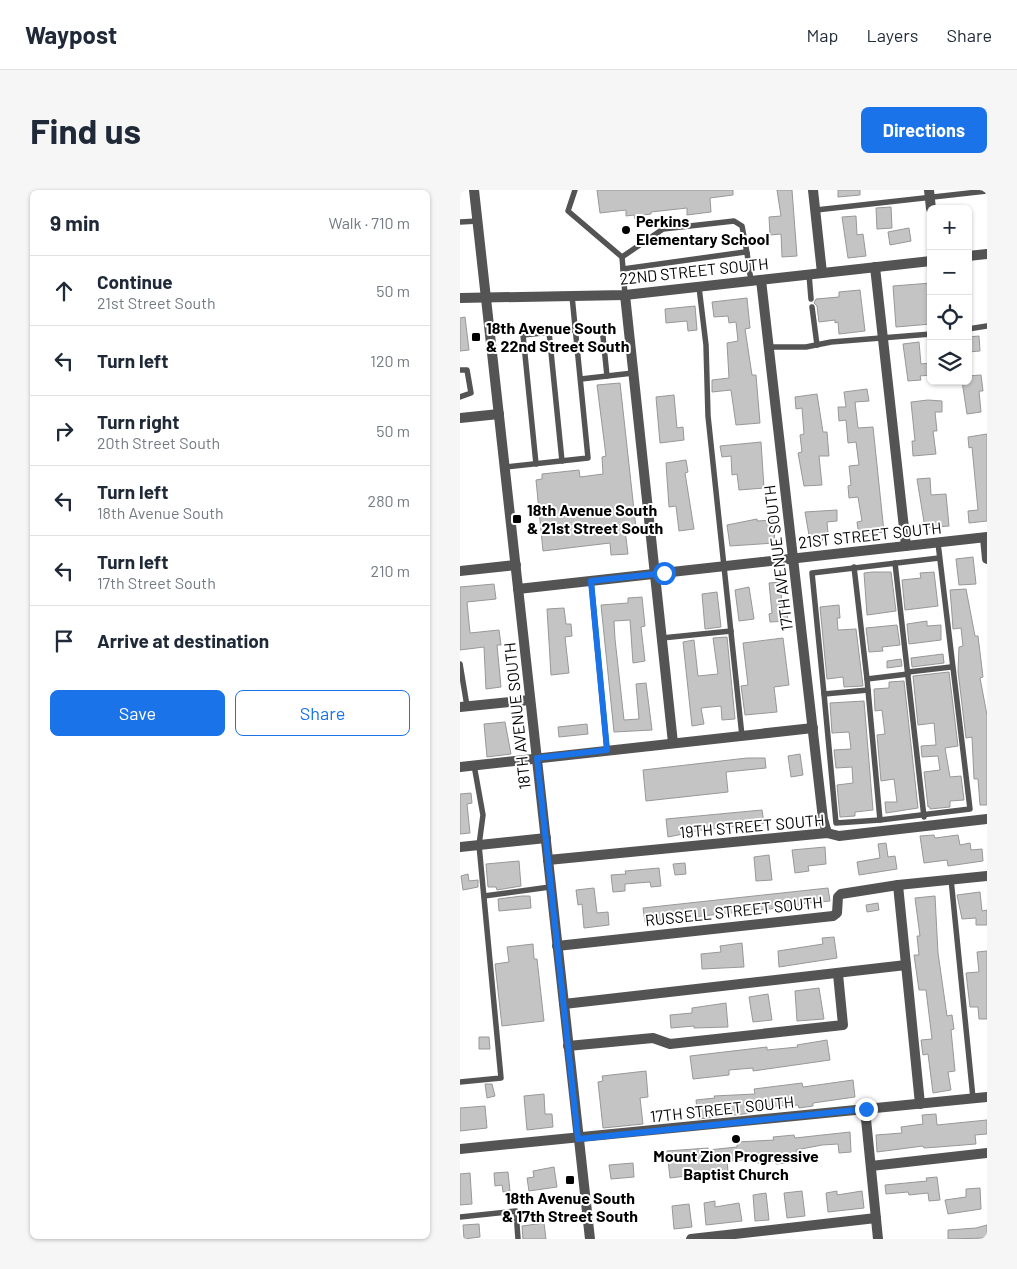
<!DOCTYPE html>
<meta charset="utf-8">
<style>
:root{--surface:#fff;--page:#f6f6f7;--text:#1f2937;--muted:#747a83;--line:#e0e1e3;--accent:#1a73e8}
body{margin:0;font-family:Barlow,sans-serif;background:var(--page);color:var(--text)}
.controls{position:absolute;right:15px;top:15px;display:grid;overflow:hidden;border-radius:8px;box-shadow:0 1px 4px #0004}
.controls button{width:45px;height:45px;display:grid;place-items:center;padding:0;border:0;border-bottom:1px solid var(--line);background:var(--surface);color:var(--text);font:25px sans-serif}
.stop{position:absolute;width:15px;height:15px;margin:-11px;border:4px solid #1a73e8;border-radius:50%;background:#fff}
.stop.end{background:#1a73e8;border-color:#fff;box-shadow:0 1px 5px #0008}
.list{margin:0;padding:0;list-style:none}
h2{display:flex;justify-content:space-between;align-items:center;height:65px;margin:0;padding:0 20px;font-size:21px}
h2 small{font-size:16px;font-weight:400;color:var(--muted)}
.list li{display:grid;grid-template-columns:32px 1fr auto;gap:15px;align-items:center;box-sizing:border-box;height:70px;padding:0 20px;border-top:1px solid var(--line)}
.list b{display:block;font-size:19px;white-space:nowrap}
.list p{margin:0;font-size:16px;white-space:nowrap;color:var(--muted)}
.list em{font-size:16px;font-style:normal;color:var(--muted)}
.actions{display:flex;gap:10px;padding:15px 20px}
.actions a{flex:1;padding:11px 0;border:1px solid var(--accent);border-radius:8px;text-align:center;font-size:18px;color:var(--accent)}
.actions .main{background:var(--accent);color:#fff}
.icon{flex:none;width:28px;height:28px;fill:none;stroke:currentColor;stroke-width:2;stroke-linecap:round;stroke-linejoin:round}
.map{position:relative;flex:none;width:527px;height:1049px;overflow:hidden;border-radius:8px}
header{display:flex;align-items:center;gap:30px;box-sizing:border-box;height:70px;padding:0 25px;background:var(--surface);border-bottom:1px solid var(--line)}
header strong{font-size:24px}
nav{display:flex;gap:28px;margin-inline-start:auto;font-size:18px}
.intro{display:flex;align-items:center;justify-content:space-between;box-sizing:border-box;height:120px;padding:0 30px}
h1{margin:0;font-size:35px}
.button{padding:12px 22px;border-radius:8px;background:var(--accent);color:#fff;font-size:18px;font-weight:700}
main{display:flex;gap:30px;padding:0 30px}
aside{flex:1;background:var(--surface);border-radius:8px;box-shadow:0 1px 4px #0004}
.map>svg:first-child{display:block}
.building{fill:#c4c4c4;stroke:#989898}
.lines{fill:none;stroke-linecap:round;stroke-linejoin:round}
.service{stroke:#545454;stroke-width:5.5}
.minor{stroke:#545454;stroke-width:10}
.tertiary{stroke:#545454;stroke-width:10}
.route{stroke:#1a73e8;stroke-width:6}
.poi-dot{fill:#000;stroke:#fff;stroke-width:2}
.labels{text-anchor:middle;stroke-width:4;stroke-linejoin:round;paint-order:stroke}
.poi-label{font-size:16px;font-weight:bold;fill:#000;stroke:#fff;text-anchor:start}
.street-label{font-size:16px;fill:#000;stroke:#fff}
</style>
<header>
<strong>Waypost</strong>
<nav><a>Map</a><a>Layers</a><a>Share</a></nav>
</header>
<div class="intro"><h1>Find us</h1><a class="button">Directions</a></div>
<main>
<aside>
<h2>9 min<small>Walk · 710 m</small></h2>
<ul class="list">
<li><svg class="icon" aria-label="ahead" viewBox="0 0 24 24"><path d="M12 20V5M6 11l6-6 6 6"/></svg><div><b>Continue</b><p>21st Street South</p></div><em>50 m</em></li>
<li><svg class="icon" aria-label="left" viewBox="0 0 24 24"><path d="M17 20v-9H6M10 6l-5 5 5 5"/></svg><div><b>Turn left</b></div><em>120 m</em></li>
<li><svg class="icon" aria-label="right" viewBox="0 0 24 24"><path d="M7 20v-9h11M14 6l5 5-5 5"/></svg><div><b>Turn right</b><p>20th Street South</p></div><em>50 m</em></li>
<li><svg class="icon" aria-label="left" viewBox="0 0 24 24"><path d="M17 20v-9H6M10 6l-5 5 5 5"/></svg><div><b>Turn left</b><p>18th Avenue South</p></div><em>280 m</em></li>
<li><svg class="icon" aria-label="left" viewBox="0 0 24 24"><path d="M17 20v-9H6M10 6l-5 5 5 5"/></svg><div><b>Turn left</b><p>17th Street South</p></div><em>210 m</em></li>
<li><svg class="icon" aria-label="arrive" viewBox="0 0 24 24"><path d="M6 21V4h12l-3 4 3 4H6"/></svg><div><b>Arrive at destination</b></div></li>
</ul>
<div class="actions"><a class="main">Save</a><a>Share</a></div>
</aside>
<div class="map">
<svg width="527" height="1049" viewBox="0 0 527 1049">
<rect width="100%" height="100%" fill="#fff"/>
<g class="building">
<polygon points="137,0 273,0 273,5 250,8 251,22 227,25 227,18 191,22 191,24 183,25 184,29 175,29 174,25 166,26 166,20 140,23"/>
<polygon points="317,0 332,0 337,66 322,67 321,44 310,45 309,27 321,26"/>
<polygon points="378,0 400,0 400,5 378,7"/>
<polygon points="431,17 432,38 417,39 416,18"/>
<polygon points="396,26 397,45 403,44 406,66 388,68 382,27"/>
<polygon points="449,38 451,51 430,55 428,42"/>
<polygon points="471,93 471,134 436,137 433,96"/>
<polygon points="400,100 405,141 379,144 378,132 375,133 375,130 359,132 357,116 354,113 356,109 379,107 379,102"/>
<polygon points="287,108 290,138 285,139 292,185 296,185 300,233 276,235 271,200 252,202 252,190 269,188 267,153 278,151 276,132 269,133 268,126 254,127 252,112"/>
<polygon points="235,116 237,140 228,141 227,131 206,133 205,119"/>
<polygon points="5,127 9,160 0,161 0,128"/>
<polygon points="519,146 520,161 508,162 508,147"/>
<polygon points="459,152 461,174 471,173 471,185 460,186 461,190 448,191 443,154"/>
<polygon points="521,185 523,201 519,201 521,222 507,224 502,191 508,191 508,186"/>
<polygon points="160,193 176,338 165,340 168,364 151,365 150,353 83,361 76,290 82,289 82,284 119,280 120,287 143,284 142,267 146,266 137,195"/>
<polygon points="407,199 409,211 395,212 398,238 413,237 424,342 399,346 397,332 402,331 398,307 389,308 388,296 391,295 389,276 399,275 396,252 388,253 386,230 379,231 378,217 386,217 384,202"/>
<polygon points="357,204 363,242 367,242 369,266 359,266 362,295 344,296 338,263 342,262 340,245 344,244 342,218 336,219 335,207"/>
<polygon points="214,205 217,238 223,237 224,250 200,253 196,207"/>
<polygon points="468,210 482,211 482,222 475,222 477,241 473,241 476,264 453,266 452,251 455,251 451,212"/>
<polygon points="527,244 527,331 509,333 508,321 518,320 512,257 509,258 508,247"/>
<polygon points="301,252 304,298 279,300 277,284 272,285 271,266 262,267 260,256"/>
<polygon points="226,270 228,282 225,283 234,339 219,341 216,316 209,317 206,273"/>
<polygon points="470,288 471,305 486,304 489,336 465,338 457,289"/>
<polygon points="377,320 377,331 367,332 368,343 362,343 363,350 350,351 345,322"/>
<polygon points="297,329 297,331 313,330 315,353 270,356 267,335"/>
<polygon points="513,367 516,394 499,395 496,369"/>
<polygon points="412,382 431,382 436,421 407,425 404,383"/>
<polygon points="474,382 478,416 445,420 442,390 461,388 460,383"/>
<polygon points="320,392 323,423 327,422 328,431 310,432 309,424 312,423 309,393"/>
<polygon points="34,394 36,409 7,412 10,443 39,440 41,455 37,455 41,497 26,499 24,457 0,460 0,397"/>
<polygon points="289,397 294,429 279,431 275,400"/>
<polygon points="506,399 515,446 518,446 523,487 520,488 527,525 527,615 520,615 518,589 514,589 512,547 506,548 498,481 499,457 503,456 501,438 493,439 492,424 490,400"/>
<polygon points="257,402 261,437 245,439 242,404"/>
<polygon points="182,407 185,436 181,437 185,471 173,473 170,430 154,431 155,449 164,530 179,529 176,494 186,493 192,540 154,542 141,415 168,413 168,408"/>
<polygon points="379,415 380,428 377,428 378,440 396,439 403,496 384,497 383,487 367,489 360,417"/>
<polygon points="104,418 106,434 111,434 112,446 105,447 109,483 91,485 87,419"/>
<polygon points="467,431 467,436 481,435 481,450 449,454 447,434"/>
<polygon points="437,435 440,455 422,457 423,461 409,462 406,438"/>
<polygon points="267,447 275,529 262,530 261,516 241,518 244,534 232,536 223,452 234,450 238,486 258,484 253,448"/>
<polygon points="323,448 329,495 314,497 317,522 285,525 281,496 288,495 283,453"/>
<polygon points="483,464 484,473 452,477 451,468"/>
<polygon points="441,469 442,476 427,478 427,471"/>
<polygon points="489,482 498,556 485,558 490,587 501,586 504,610 490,611 490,617 470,619 470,617 468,617 464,582 480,580 478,566 462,567 461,556 476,555 474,533 458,535 453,486"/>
<polygon points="444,491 458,618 426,623 425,612 437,612 434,589 421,591 417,545 425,544 422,520 415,521 414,499 429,498 429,492"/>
<polygon points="404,511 413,620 395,622 395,626 380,627 377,595 393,593 392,577 376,578 374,560 391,559 389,542 372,543 370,513"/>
<polygon points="45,532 51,564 27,567 24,534"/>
<polygon points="127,534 128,544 99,547 98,537"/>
<polygon points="340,564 343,585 331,587 328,566"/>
<polygon points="287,568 305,568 306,578 266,582 268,602 186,611 183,580"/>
<polygon points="11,603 12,613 7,614 10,643 0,644 0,604"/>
<polygon points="302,620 304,633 243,640 208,647 206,629"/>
<polygon points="474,645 475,648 498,645 500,655 510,653 511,660 522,659 523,671 488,676 487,670 464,673 460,646"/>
<polygon points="426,653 428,667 435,666 437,679 399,685 397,672 420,668 418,654"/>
<polygon points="365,657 366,674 348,676 349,681 335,683 332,660"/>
<polygon points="309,665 312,690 296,691 294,667"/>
<polygon points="59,671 61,696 37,700 36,697 28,697 26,674"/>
<polygon points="225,673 226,684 215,685 213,674"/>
<polygon points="199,678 201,696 191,697 190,692 165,694 165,701 153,702 151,685 166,684 165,681"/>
<polygon points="8,684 9,691 18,690 18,697 3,700 1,686"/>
<polygon points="134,698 137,723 148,722 149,735 124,738 122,714 118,715 116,700"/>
<polygon points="368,698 370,711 338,714 338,716 185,732 183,718"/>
<polygon points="520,702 522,721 527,720 527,735 516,735 516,728 502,729 497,705"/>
<polygon points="62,706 70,706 71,718 39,721 38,709"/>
<polygon points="475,706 478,763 487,826 492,825 494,839 491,840 495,881 488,882 491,900 473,903 468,864 463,865 461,850 472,849 466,800 459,800 454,765 459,765 457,746 460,746 455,708"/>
<polygon points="418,713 419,720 407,722 406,715"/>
<polygon points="374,747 377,768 319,777 318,761 363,754 362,748"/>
<polygon points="282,753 284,777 242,779 241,764 261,762 260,756"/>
<polygon points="73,754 74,769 77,769 84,831 42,836 35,774 49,772 47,757"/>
<polygon points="527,761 527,829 519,829 518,817 510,817 506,783 519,782 517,762"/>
<polygon points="359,798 364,829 337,831 335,801"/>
<polygon points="308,804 312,830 293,832 289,807"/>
<polygon points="266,813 268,837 234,838 234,836 211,838 210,825 232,823 232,818"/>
<polygon points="19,847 29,847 30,859 19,859"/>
<polygon points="367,850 370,870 293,881 293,878 269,880 269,885 233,889 230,866 307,857 307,860 338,857 337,855"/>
<polygon points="186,881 188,907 180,908 183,934 143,938 138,892 143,891 142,886"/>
<polygon points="393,890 395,907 353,913 353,916 339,918 338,915 316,916 291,919 292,923 238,929 236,910 255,908 254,906 295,904 294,899 342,893 343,897"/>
<polygon points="25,894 32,894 35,906 27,908"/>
<polygon points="84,904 85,924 92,924 93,937 67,940 64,906"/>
<polygon points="25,916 27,938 0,941 0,918"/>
<polygon points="476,924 477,935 527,930 527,944 515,945 516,954 478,957 464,958 463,956 417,962 416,945 442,943 441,937 463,934 462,925"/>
<polygon points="390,942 391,962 379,963 378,954 362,955 336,960 337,972 316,974 316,971 297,973 297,969 267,971 268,981 255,983 254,980 225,983 226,986 210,988 207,961 248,958 248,960 277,957 277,952 314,950 313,947 334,945 335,948"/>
<polygon points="173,973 174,987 151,989 149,975"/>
<polygon points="94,977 97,997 69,1001 67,988 74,987 73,981"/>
<polygon points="48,982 50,1001 43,1002 42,995 35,996 34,983"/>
<polygon points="10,983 12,1014 0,1015 0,984"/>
<polygon points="477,987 480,1010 469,1011 468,1003 449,1005 448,1002 426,1004 425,995 467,991 466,988"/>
<polygon points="520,998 521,1019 488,1024 485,1010 506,1007 506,999"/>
<polygon points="342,1001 345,1026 327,1028 324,1003"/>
<polygon points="377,1001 377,1005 402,1001 404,1018 368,1022 366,1003"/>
<polygon points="306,1003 309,1030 295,1031 293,1005"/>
<polygon points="255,1011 255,1017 279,1013 282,1031 246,1035 244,1013"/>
<polygon points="229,1014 232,1037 214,1039 212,1016"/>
<polygon points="84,1033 86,1049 63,1049 62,1036"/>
<polygon points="19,1034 20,1047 4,1049 3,1035"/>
<polygon points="527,1035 527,1048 488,1049 488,1040 516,1038"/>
</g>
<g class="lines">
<g class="service">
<polyline points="115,0 108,21 162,67 163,79"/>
<polyline points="356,20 527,1"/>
<polyline points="0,32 18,31"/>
<polyline points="162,67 203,39 274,31 282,36 287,63"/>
<polyline points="349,84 351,109"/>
<polyline points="239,97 246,155 248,226 282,546"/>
<polyline points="165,105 163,79 285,62 287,63 291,91"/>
<polyline points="352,117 357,155"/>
<polyline points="508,139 527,136"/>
<polyline points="89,142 102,271"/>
<polyline points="309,157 346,157 371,152 471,144"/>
<polyline points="0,180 7,180 11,203 0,207"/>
<polyline points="121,189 173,183"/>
<polyline points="76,274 63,145 142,137 147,186"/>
<polyline points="45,277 128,268 112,106"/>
<polyline points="435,373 464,627"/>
<polyline points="394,377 407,489 420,630 510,619 478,353"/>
<polyline points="131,391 147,560"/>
<polyline points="202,448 271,441"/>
<polyline points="0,474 7,516"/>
<polyline points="448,482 491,477"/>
<polyline points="407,489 448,484"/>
<polyline points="408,500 364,504 352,383 479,368"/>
<polyline points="364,504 376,633 420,630"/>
<polyline points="491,689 513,908"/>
<polyline points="24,706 90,697"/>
<polyline points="0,892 41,888 19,655 23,625 14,575"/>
<polyline points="0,1027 56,1021 58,1049"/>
</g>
<g class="minor">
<polyline points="353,0 362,83"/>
<polyline points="469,0 471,19"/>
<polyline points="415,77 446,356"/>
<polyline points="301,90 363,629 367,643"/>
<polyline points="165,105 213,553"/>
<polyline points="0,228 39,224"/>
<polyline points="525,348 527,369"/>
<polyline points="0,381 56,375"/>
<polyline points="58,399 527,347"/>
<polyline points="0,517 70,510"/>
<polyline points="0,577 353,538"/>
<polyline points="0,657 86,648"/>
<polyline points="88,670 367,643 379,646 527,629"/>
<polyline points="438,695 460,914"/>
<polyline points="97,756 373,726 377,723 378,707 381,704 438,695 527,686"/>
<polyline points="104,814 446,775"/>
<polyline points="108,856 193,848 210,854 383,835 378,784"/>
<polyline points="405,919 418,1049"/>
<polyline points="0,959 527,907"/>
<polyline points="411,976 527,963"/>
<polyline points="231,1049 416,1028"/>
</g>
<g class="tertiary">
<polyline points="14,0 130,1049"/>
<polyline points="508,66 527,64"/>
<polyline points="0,108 165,105 471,71"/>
</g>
</g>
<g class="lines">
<polyline class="route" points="204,383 131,391 147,560 77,568 118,949 406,919"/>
</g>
<g class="poi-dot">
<circle cx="166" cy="40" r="5"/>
<rect x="11" y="142" width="10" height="10" rx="2.5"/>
<rect x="52" y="324" width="10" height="10" rx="2.5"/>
<circle cx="276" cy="949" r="5"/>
<rect x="105" y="985" width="10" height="10" rx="2.5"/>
</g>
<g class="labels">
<g class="poi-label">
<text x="176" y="37">Perkins<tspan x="176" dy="18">Elementary School</tspan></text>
<text x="26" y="144">18th Avenue South<tspan x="26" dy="18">&amp; 22nd Street South</tspan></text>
<text x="67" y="326">18th Avenue South<tspan x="67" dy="18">&amp; 21st Street South</tspan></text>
<text x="276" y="972" text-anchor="middle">Mount Zion Progressive<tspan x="276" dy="18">Baptist Church</tspan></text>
<text x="110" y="1014" text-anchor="middle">18th Avenue South<tspan x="110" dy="18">&amp; 17th Street South</tspan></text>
</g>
<g class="street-label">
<text transform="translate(234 81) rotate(-6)" y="6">22ND STREET SOUTH</text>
<text transform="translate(410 345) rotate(-6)" y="6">21ST STREET SOUTH</text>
<text transform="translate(318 368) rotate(-97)" y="6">17TH AVENUE SOUTH</text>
<text transform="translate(57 526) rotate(-96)" y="6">18TH AVENUE SOUTH</text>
<text transform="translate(292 636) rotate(-5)" y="6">19TH STREET SOUTH</text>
<text transform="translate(274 721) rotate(-6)" y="6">RUSSELL STREET SOUTH</text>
<text transform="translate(262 919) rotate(-6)" y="6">17TH STREET SOUTH</text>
</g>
</g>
</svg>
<div class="controls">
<button>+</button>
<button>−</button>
<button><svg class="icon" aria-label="locate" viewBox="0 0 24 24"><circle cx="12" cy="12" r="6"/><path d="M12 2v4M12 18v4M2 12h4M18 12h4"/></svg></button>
<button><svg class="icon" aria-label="layers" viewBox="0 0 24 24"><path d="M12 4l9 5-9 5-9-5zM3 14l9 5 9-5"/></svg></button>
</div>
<div class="stop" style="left:204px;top:383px"></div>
<div class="stop end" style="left:406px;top:919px"></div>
</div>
</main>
